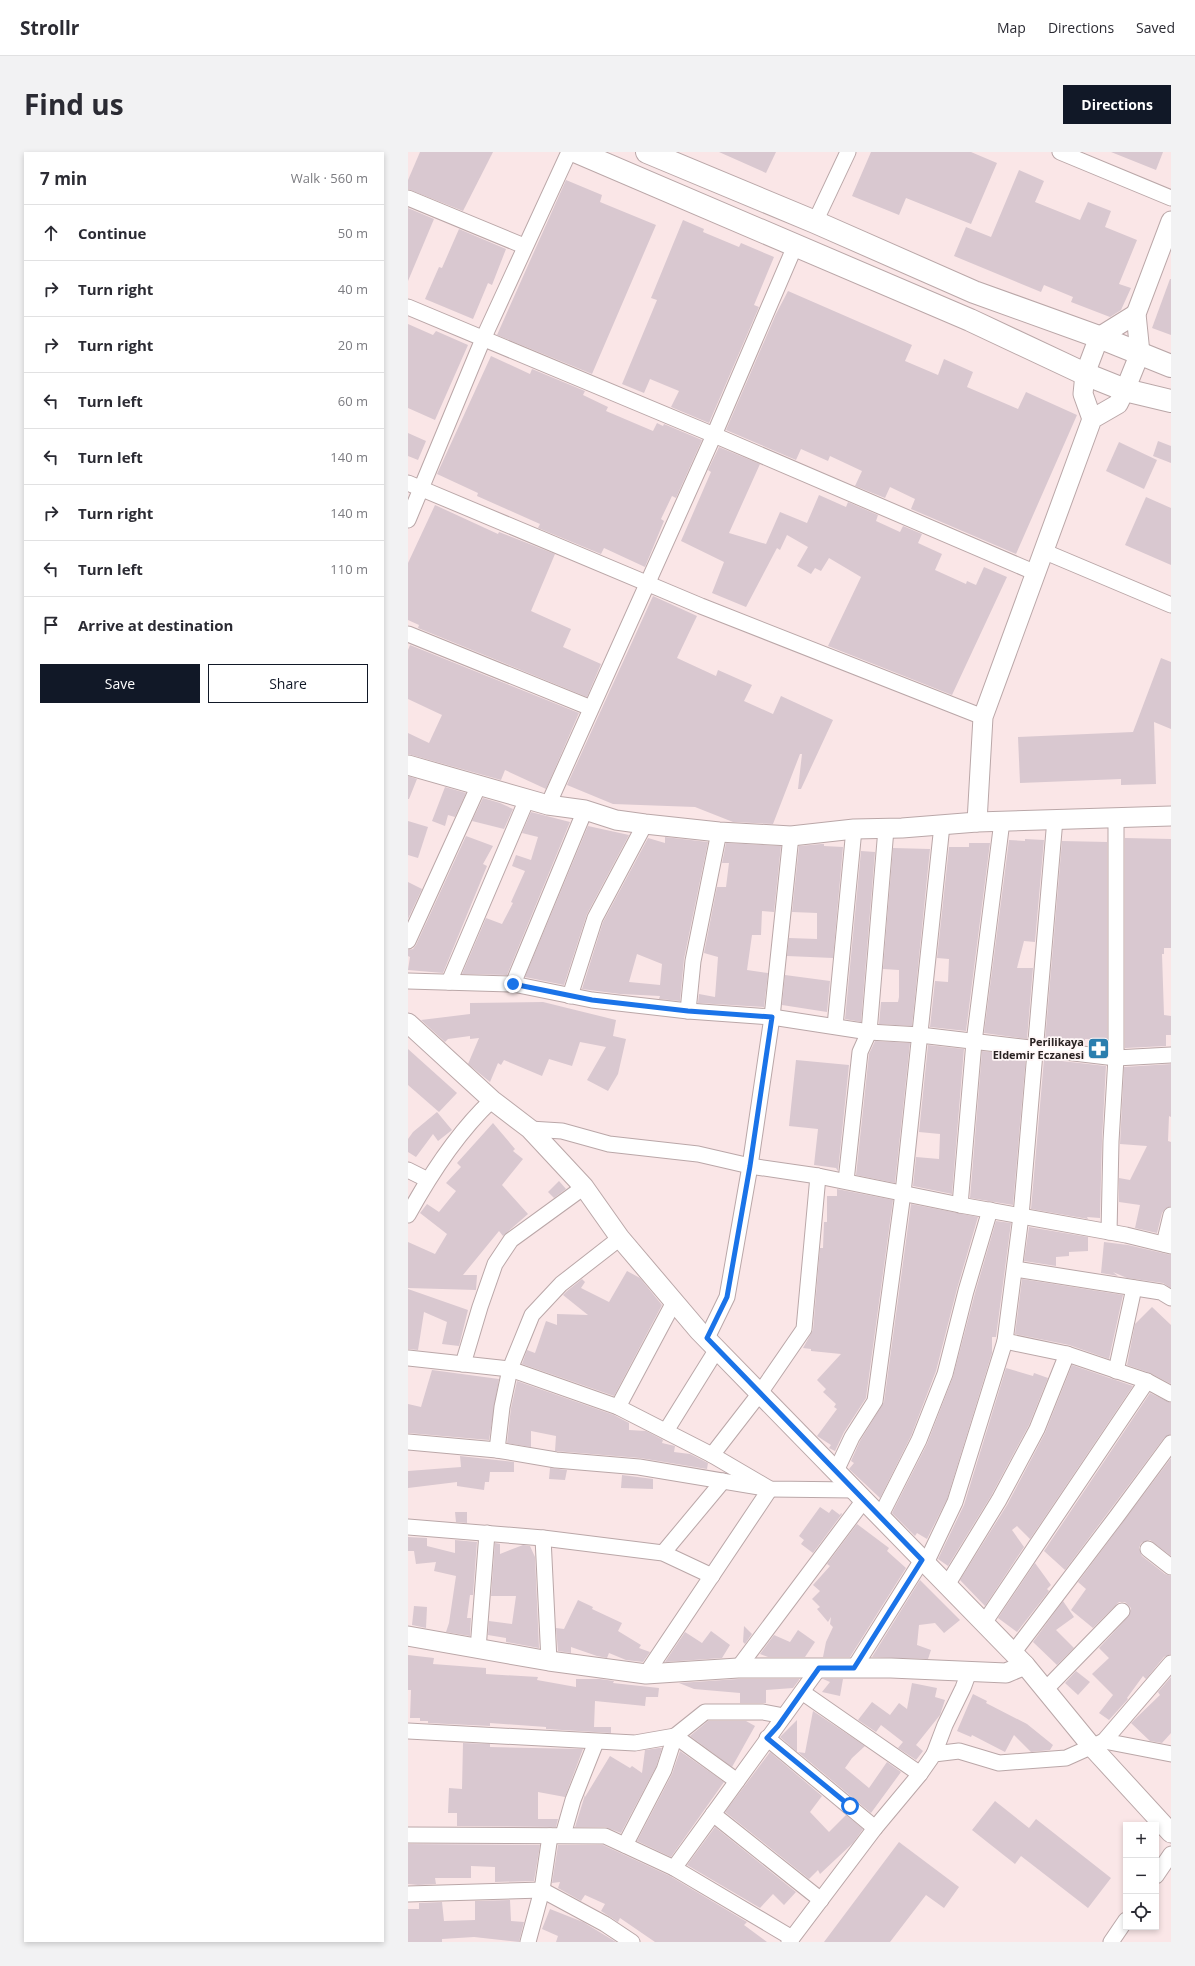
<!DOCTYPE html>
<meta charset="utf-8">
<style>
:root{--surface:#fff;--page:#f2f2f3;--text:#2b2b33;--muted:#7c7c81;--line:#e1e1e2;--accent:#111827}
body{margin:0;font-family:"Open Sans",sans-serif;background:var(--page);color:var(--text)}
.controls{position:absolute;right:12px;bottom:12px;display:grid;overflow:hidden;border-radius:0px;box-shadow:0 2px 6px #0003}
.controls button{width:36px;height:36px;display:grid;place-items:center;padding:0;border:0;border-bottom:1px solid var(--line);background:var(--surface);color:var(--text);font:20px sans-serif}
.stop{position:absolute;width:12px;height:12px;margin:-9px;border:3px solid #1a73e8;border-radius:50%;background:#fff}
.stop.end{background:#1a73e8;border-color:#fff;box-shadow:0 1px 4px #0008}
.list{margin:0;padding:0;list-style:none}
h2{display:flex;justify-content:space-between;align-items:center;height:52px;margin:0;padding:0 16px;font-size:17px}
h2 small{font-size:13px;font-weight:400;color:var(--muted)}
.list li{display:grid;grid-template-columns:26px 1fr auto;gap:12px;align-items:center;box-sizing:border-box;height:56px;padding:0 16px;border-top:1px solid var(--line)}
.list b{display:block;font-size:15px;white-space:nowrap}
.list em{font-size:13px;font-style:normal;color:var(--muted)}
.actions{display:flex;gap:8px;padding:12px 16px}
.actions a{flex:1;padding:9px 0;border:1px solid var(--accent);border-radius:0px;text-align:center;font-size:14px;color:var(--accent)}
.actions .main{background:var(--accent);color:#fff}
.icon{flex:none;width:22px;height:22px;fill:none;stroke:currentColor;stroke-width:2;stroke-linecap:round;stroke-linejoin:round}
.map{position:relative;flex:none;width:763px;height:1790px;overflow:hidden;border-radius:0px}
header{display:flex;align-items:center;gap:24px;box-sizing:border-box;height:56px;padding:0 20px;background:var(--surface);border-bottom:1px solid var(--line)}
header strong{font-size:19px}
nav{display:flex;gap:22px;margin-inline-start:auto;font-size:14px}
.intro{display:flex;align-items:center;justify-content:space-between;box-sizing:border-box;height:96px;padding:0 24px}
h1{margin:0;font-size:28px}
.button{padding:10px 18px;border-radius:0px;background:var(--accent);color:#fff;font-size:14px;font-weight:700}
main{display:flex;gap:24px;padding:0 24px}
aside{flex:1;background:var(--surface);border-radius:0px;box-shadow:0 2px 6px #0003}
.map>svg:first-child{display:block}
.building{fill:#d9c8d0;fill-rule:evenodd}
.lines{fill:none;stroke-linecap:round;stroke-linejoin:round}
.minor-casing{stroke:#baa7a8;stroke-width:17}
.tertiary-casing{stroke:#baa7a8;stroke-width:21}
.primary-casing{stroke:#baa7a8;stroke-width:24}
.minor{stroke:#fff;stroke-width:15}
.tertiary{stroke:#fff;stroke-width:19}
.primary{stroke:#fff;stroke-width:22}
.route{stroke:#1a73e8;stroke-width:5}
.labels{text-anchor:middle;stroke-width:3.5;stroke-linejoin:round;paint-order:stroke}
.poi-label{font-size:11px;font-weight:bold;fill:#292222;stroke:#fff7f7;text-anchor:end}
</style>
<header>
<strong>Strollr</strong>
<nav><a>Map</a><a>Directions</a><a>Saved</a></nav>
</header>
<div class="intro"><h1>Find us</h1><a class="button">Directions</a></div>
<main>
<aside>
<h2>7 min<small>Walk · 560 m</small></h2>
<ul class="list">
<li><svg class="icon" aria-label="ahead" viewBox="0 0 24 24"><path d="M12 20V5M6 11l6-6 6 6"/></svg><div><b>Continue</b></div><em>50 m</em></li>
<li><svg class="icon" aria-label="right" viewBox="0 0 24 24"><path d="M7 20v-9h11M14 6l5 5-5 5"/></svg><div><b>Turn right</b></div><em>40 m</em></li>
<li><svg class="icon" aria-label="right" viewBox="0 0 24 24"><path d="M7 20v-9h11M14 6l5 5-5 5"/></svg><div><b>Turn right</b></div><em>20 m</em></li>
<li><svg class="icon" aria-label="left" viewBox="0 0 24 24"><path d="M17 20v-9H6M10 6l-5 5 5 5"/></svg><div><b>Turn left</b></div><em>60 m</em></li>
<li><svg class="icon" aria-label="left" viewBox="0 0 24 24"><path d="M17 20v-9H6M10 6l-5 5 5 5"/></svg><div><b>Turn left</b></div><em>140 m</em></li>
<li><svg class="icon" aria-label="right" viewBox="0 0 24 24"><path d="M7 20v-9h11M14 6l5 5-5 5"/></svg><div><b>Turn right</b></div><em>140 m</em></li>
<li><svg class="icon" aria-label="left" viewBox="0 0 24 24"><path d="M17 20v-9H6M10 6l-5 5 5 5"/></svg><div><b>Turn left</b></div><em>110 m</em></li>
<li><svg class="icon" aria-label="arrive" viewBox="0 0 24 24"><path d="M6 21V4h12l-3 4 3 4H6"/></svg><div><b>Arrive at destination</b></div></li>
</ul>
<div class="actions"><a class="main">Save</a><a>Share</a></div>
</aside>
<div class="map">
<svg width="763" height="1790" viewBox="0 0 763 1790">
<rect width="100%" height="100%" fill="#fae6e7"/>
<g class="building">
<polygon points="12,0 85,0 55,59 0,37 0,28"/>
<polygon points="311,0 368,0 358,21"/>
<polygon points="463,0 563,0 589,11 563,72 498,46 491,63 444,44"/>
<polygon points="703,0 755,0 748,18"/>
<polygon points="611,18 636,29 627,50 672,68 680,50 703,59 697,75 729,88 711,132 723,136 713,158 702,165 663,150 665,145 636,133 633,140 546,104 558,75 583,85"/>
<polygon points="158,28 194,43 192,50 248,73 184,222 89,183"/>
<polygon points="0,56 26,67 0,129"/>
<polygon points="275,68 296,77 295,80 331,95 333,91 366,105 346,153 351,155 301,271 263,255 271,239 242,227 236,241 214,232 249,148 243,146"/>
<polygon points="51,77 98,97 84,133 80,131 65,167 17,147 31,115 34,116"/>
<polygon points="762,127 763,127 763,183 744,176"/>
<polygon points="380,139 504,193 497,209 530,223 536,207 565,220 559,235 610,257 618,240 669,263 608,402 503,357 507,347 482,335 477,346 447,334 454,319 422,304 420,309 393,297 388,308 318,278 368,162"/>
<polygon points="0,172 25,183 28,179 60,193 27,268 0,256"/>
<polygon points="83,204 122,222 124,217 177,239 175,243 200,255 198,259 245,279 249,271 255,274 256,272 294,288 268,346 264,344 253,367 256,369 237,415 196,396 193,402 130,376 132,372 69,344 70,341 29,322"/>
<polygon points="0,281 18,289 10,308 0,304"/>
<polygon points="750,289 763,294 763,311 745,304"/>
<polygon points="711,290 749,308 736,337 698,319"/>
<polygon points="311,295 352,312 321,381 358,392 372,360 399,371 411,343 438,355 440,350 470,363 468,369 492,380 495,374 514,382 510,391 534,402 527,418 558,432 559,429 568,433 576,415 599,425 544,543 420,494 453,425 421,406 413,419 407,416 403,422 389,414 400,395 379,383 372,398 369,396 338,455 304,441 316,410 273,389 303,320 300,318"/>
<polygon points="738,345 763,356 763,413 717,393"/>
<polygon points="27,353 90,382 91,380 147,402 123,459 163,477 155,495 193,512 179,545 10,476 11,473 0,468 0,411"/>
<polygon points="245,444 289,464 269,506 308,524 310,518 344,533 336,549 365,562 373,544 425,568 393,637 390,637 394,602 392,602 365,672 325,670 287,655 205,652 159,633"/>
<polygon points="2,493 171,561 138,637 97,618 93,628 0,602 0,581 21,591 34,563 0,547 0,498"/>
<polygon points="753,506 763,510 763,577 746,570 748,632 713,633 713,627 612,631 610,585 725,580"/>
<polygon points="0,624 9,627 1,647 0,647"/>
<polygon points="37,635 58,641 47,665 40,663 37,674 24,669"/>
<polygon points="75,646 92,651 105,657 96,677 64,669"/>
<polygon points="123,660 162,670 99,823 54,822 78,766 94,772 105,751 103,750 117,719 104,714 108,703 123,708 130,685 114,681"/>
<polygon points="0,669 20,675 10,706 0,703"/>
<polygon points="180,674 221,683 179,762 156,833 117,825"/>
<polygon points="58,684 85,694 75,712 79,714 35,821 0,818 2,805 0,804 0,798 5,797 8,793"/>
<path d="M257,685L300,690L276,807L272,849L251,847L252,844L212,842L174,837L195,770L240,686L257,691ZM229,802L254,812L252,833L221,830Z"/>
<polygon points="717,686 763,687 763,796 756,796 756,802 754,802 756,863 763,864 763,883 758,883 758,894 717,896"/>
<polygon points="617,687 636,688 627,790 616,789 609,816 625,816 619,887 576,881 601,688 617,689"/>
<polygon points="654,689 699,690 699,887 677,887 677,893 637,889"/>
<polygon points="318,691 373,694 366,760 354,759 353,783 344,783 339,818 360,821 356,855 290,851 291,842 307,845 310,805 296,801 309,735 318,735 321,711 314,711"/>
<polygon points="561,691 582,691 558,879 522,875 527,829 540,830 541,807 529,806 541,695 561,695"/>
<polygon points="413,692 416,692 416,694 435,695 425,806 379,804 381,786 409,787 409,761 384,760 391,694"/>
<polygon points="485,696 522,697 504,874 471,872 473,850 490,850 491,845 491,818 475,817"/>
<polygon points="453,699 467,700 453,870 437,867"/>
<polygon points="0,730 14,737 0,767"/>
<polygon points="377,823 422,829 419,860 374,853"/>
<polygon points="135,850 208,868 205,884 218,887 210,922 200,939 179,928 198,895 172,890 164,914 141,907 134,924 96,908 93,913 90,911 82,930 60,912 71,886 62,887 62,884 40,887 37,890 13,868 62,862 62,851"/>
<polygon points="467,889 502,891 487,1031 448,1023 461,902"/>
<polygon points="520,893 556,897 544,1042 505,1034 508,1005 531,1007 532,982 511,980"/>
<polygon points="0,897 49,941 31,960 0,933"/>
<polygon points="574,899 618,904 605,1053 562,1046"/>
<polygon points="636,907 698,914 694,988 692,1066 679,1065 680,1067 623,1057"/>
<polygon points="388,908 441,913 430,1019 428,1016 406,1013 410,977 381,974"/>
<polygon points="763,912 763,965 761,964 760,989 763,990 763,1054 757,1057 754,1061 749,1081 727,1076 732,1053 711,1050 711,1026 722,1028 739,994 712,992 716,915"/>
<polygon points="29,960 44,978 30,989 25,982 8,1005 0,1000 0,987 5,980"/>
<polygon points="85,971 107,997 105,999 115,1007 94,1033 120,1062 95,1084 91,1079 55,1123 69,1123 68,1138 0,1136 0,1090 27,1102 39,1082 12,1061 19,1052 31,1060 48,1039 38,1031 53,1015 49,1011"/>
<polygon points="151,1029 158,1037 146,1046 140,1040"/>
<polygon points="429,1037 485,1048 458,1246 436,1280 427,1299 421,1296 423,1293 409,1284 429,1257 426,1255 428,1252 415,1240 418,1237 409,1228 433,1202 403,1199 403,1197 395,1196 405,1178 412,1096 415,1096 416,1070 419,1070 419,1044 429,1044"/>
<polygon points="503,1052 570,1065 549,1137 528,1219 503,1284 472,1346 441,1317 446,1311 443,1309 452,1289 476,1250"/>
<polygon points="588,1069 603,1071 588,1185 584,1185 584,1201 539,1347 519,1387 509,1381 507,1384 484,1361 519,1292 545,1225 567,1141"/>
<polygon points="621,1075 680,1085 680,1099 661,1100 661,1104 648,1105 648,1114 616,1109"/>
<polygon points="696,1090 720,1093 763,1103 763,1136 755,1131 719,1126 705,1120 710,1124 693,1121"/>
<polygon points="219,1119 232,1126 254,1153 206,1244 114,1212 119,1198 127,1201 138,1169 149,1173 149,1162 180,1163 155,1143 159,1139 174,1127 177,1130 173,1136 201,1150"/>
<polygon points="614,1127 715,1143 701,1207 661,1193 607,1182"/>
<polygon points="0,1137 60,1158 51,1194 34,1192 39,1170 16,1160 10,1198 0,1197"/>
<polygon points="744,1155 763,1173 763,1232 742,1221 719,1213 727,1172"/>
<polygon points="664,1213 725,1234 622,1387 609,1374 604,1378 616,1395 577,1454 552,1428 599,1353 637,1281"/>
<polygon points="598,1216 625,1224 626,1221 640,1226 621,1273 583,1344 540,1414 530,1407 556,1353"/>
<polygon points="24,1218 91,1227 81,1288 0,1281 0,1252 13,1255"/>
<polygon points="109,1229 206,1263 221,1271 221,1278 238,1279 255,1288 254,1291 267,1294 266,1300 282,1302 300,1311 299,1317 232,1306 147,1299 148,1284 123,1279 123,1295 99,1291 103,1256"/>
<polygon points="742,1241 763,1251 763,1282 756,1286 657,1418 636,1399"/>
<polygon points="52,1304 106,1310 106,1320 82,1320 81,1330 77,1330 76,1338 49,1334 49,1330 0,1336 0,1319 53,1315"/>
<polygon points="763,1306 763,1404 742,1388 733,1391 731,1396 734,1404 757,1422 763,1424 763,1502 756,1505 738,1527 735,1524 719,1546 720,1547 701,1568 691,1561 705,1543 684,1522 701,1506 691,1496 720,1465 723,1456 717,1450 711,1450 685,1476 663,1458 678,1437 670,1430"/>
<polygon points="142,1316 159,1318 157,1328 141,1327"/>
<polygon points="214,1323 245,1327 245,1337 213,1336"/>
<polygon points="412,1355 421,1361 424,1357 432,1363 433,1361 434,1362 405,1401 393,1392 396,1388 391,1384"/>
<polygon points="47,1360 59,1360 59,1371 48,1370"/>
<polygon points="449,1372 481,1396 479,1399 498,1416 442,1505 415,1505 418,1490 425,1475 422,1472 423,1465 420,1470 409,1457 412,1455 404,1447 412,1439 405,1433 422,1414 419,1412"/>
<polygon points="0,1385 19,1386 19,1394 47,1401 47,1388 69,1390 65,1443 62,1443 59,1466 63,1466 62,1484 38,1480 41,1471 48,1424 26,1419 28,1410 8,1412 6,1399 0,1399"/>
<polygon points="87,1391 92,1392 92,1402 115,1393 122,1394 127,1405 131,1496 98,1490 98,1486 80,1483 81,1469 104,1472 108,1444 83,1444"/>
<polygon points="627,1411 643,1433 639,1437 641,1439 609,1480 590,1466"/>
<polygon points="512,1428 552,1468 536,1481 527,1471 511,1473 509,1493 523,1498 520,1507 464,1505"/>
<polygon points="170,1448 185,1455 184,1457 214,1471 210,1479 233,1493 231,1496 242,1500 235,1510 218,1508 201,1501 199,1506 189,1504 163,1495 163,1501 150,1499 148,1476 156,1477"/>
<polygon points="655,1449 666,1465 648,1478 666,1496 649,1513 625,1490"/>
<polygon points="6,1454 19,1455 18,1476 4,1473"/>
<polygon points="336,1474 344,1482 337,1492 335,1490"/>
<polygon points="390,1478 407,1490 397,1505 360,1505 352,1502 366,1483 382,1490"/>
<polygon points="303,1479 322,1493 314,1506 257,1510 277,1480 294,1491"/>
<polygon points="0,1503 26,1506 25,1512 78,1516 78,1522 130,1525 129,1528 168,1535 168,1527 192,1527 206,1529 205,1531 251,1536 250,1545 238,1545 237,1554 187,1549 186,1575 203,1575 203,1581 138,1577 138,1575 82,1571 82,1574 20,1571 20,1569 12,1569 12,1566 2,1566 3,1538 0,1538"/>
<polygon points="668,1519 682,1530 670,1543 657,1531"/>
<polygon points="763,1525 763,1581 754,1591 742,1589 723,1571 752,1543 750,1540"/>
<polygon points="330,1527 391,1527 391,1528 385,1536 358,1538 358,1551 332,1551 332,1541 286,1537 271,1531"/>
<polygon points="415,1527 435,1527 432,1544 414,1540 422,1530"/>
<polygon points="504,1531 529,1536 527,1545 537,1548 532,1563 508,1593 515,1599 508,1608 490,1596 495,1590 473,1573 468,1580 450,1568 464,1550 482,1563 491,1551 499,1557"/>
<polygon points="565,1542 579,1549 578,1551 619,1572 645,1593 642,1598 623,1600 606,1583 597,1600 564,1583 563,1585 549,1579"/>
<polygon points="405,1559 457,1594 444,1606 437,1616 461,1636 479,1610 493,1620 463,1661 390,1600 397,1601"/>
<polygon points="389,1568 389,1600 372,1585"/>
<polygon points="300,1569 338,1569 347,1574 324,1615 282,1584"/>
<polygon points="55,1591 82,1592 82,1595 175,1597 157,1645 130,1640 130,1667 150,1667 148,1675 49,1674 49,1661 40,1661 41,1636 54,1637"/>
<polygon points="251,1596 254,1596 248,1615 213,1681 197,1675 167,1675 177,1643 177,1645 202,1604 222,1616 224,1614 234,1621 237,1598"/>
<polygon points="272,1599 316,1630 263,1705 229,1689 264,1622"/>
<polygon points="362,1600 414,1644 402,1660 421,1680 438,1663 455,1677 445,1691 412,1722 410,1718 401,1727 317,1660"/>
<polygon points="587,1649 621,1676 628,1667 703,1726 680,1756 613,1704 607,1712 564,1678"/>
<polygon points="307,1675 388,1740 376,1753 365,1742 352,1756 279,1713"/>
<polygon points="491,1690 551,1735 536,1756 518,1743 482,1790 416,1790"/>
<polygon points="0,1692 132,1693 126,1729 87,1730 87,1715 63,1714 63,1726 27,1726 28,1732 10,1733 0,1732"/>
<polygon points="150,1693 195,1693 262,1724 339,1770 336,1773 359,1790 247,1790 212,1766 210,1770 193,1759 197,1752 177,1743 173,1749 150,1736 152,1730 144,1731"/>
<polygon points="102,1748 103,1769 116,1770 111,1790 66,1785 34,1787 34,1790 0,1790 0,1757 11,1757 11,1751 34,1750 36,1769 67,1768 67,1749"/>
<polygon points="142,1757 175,1770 208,1790 148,1790 150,1784 134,1777"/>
</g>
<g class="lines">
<defs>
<g id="minor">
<polyline points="652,0 763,46"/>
<polyline points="0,46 116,94"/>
<polyline points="407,70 440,0"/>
<polyline points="0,155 306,283 628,421"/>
<polyline points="0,331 293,454 575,565"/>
<polyline points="0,368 75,187 161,0"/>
<polyline points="635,399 763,453"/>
<polyline points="0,482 183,556"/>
<polyline points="140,653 306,283 387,94"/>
<polyline points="0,789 71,633"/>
<polyline points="0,829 105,832 184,848 280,859 364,865 461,880 512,883 708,906 763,903"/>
<polyline points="41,830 119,647"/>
<polyline points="105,832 177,658"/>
<polyline points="162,844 187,766 237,672"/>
<polyline points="280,859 285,809 311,680"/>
<polyline points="427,874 446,677"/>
<polyline points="122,977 154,979 201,992 290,1002 342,1014 410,1024 552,1053 718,1083 763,1094"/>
<polyline points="0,1018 20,1028"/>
<polyline points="438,1029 452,900 461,880 478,677"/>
<polyline points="552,1053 566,890 594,669"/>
<path d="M0,1063C23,1021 49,981 84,948"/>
<polyline points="701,1080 703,989 708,906 708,666"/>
<polyline points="756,1092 763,1063"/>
<polyline points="607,1117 753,1140 763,1146"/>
<polyline points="299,1186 319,1145 342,1014 364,865 383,684"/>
<polyline points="597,1189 659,1202 739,1229 763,1242"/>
<polyline points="0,1206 102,1217 210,1255 304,1303 362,1337 238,1522"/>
<polyline points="55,1212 72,1155 87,1112 103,1088 176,1035"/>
<polyline points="708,1219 726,1136"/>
<polyline points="210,1255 266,1150"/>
<polyline points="258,1279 309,1197"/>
<polyline points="0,1290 89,1298 148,1308 231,1315 362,1337 446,1338"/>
<polyline points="89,1298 94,1255 102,1217 124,1163 153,1132 212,1086"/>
<polyline points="304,1303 352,1241 396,1177 410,1024"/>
<polyline points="428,1319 444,1285 467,1249 495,1041 534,673"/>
<polyline points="472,1365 511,1288 537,1222 558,1139 582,1058"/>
<polyline points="0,1375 135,1386 255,1401 304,1424"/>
<polyline points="135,1386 141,1509"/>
<polyline points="740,1397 763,1415"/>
<polyline points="255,1401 315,1329"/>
<polyline points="518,1411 547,1350 597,1189 613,1064 647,667"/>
<polyline points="539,1433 591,1348 629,1277 659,1202"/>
<polyline points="576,1471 739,1229"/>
<polyline points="70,1497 79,1381"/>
<polyline points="605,1501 709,1364 763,1291"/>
<polyline points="330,1516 456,1348"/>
<polyline points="446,1516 514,1408"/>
<polyline points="637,1538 714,1459"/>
<polyline points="394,1540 512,1622"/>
<polyline points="0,1579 227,1591 267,1584 329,1629"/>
<polyline points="359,1586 467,1676"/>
<polyline points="696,1589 763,1511"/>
<polyline points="526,1602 537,1573 555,1536 561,1520"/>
<polyline points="305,1662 413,1748"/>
<polyline points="0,1683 197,1684 266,1716 384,1786"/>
<polyline points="155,1683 165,1648 188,1590"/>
<polyline points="217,1693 256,1618 267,1584 297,1560 355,1560 376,1564"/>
<polyline points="266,1716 411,1516"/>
<polyline points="748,1724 763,1702"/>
<polyline points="0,1742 134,1738 197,1772 224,1790"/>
<polyline points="120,1790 134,1738 142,1684"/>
<polyline points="381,1790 467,1676 512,1622 526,1602 551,1599 591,1611 658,1606 696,1589 763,1602"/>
<polyline points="703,1790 718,1768"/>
</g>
<g id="tertiary">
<polyline points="684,267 675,242 677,222 691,185 728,162"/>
<polyline points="0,613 140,653 177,658 208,668 237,672 311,680 383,684 446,677 494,676 569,670 763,664"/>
<polyline points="569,670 575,565 684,267 710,252 717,238 732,201 728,162 763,69"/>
<polyline points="0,871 84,948 122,977 176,1035 212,1086 291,1179 617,1513 685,1596 763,1681"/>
<polyline points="0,1484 141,1509 238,1522 330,1516 483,1516 598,1521 617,1513"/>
</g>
<g id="primary">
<polyline points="169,0 562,168 677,222 717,238 763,249"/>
<polyline points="239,0 407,70 566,140 691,185 763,214"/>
</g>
</defs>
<use href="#minor" class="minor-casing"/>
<use href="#tertiary" class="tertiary-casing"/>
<use href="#primary" class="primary-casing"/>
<use href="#minor" class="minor"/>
<use href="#tertiary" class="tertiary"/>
<use href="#primary" class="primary"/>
</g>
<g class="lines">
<polyline class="route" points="105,832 184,848 280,859 364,865 342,1014 319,1145 299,1186 514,1408 446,1516 411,1516 370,1574 359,1586 442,1654"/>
</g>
<defs>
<symbol id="pharmacy-square" viewBox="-11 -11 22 22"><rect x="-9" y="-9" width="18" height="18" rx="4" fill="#2b7eae" stroke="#fff7f7"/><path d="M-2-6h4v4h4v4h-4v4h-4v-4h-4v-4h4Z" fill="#fff"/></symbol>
</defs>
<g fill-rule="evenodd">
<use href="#pharmacy-square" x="678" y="884" width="25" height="25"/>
</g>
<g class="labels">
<g class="poi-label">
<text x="676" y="894">Perilikaya<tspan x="676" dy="13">Eldemir Eczanesi</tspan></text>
</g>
</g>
</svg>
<div class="controls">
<button>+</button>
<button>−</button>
<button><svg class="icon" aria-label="locate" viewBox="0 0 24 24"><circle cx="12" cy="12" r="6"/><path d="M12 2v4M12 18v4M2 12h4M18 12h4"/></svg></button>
</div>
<div class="stop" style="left:442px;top:1654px"></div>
<div class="stop end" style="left:105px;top:832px"></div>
</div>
</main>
